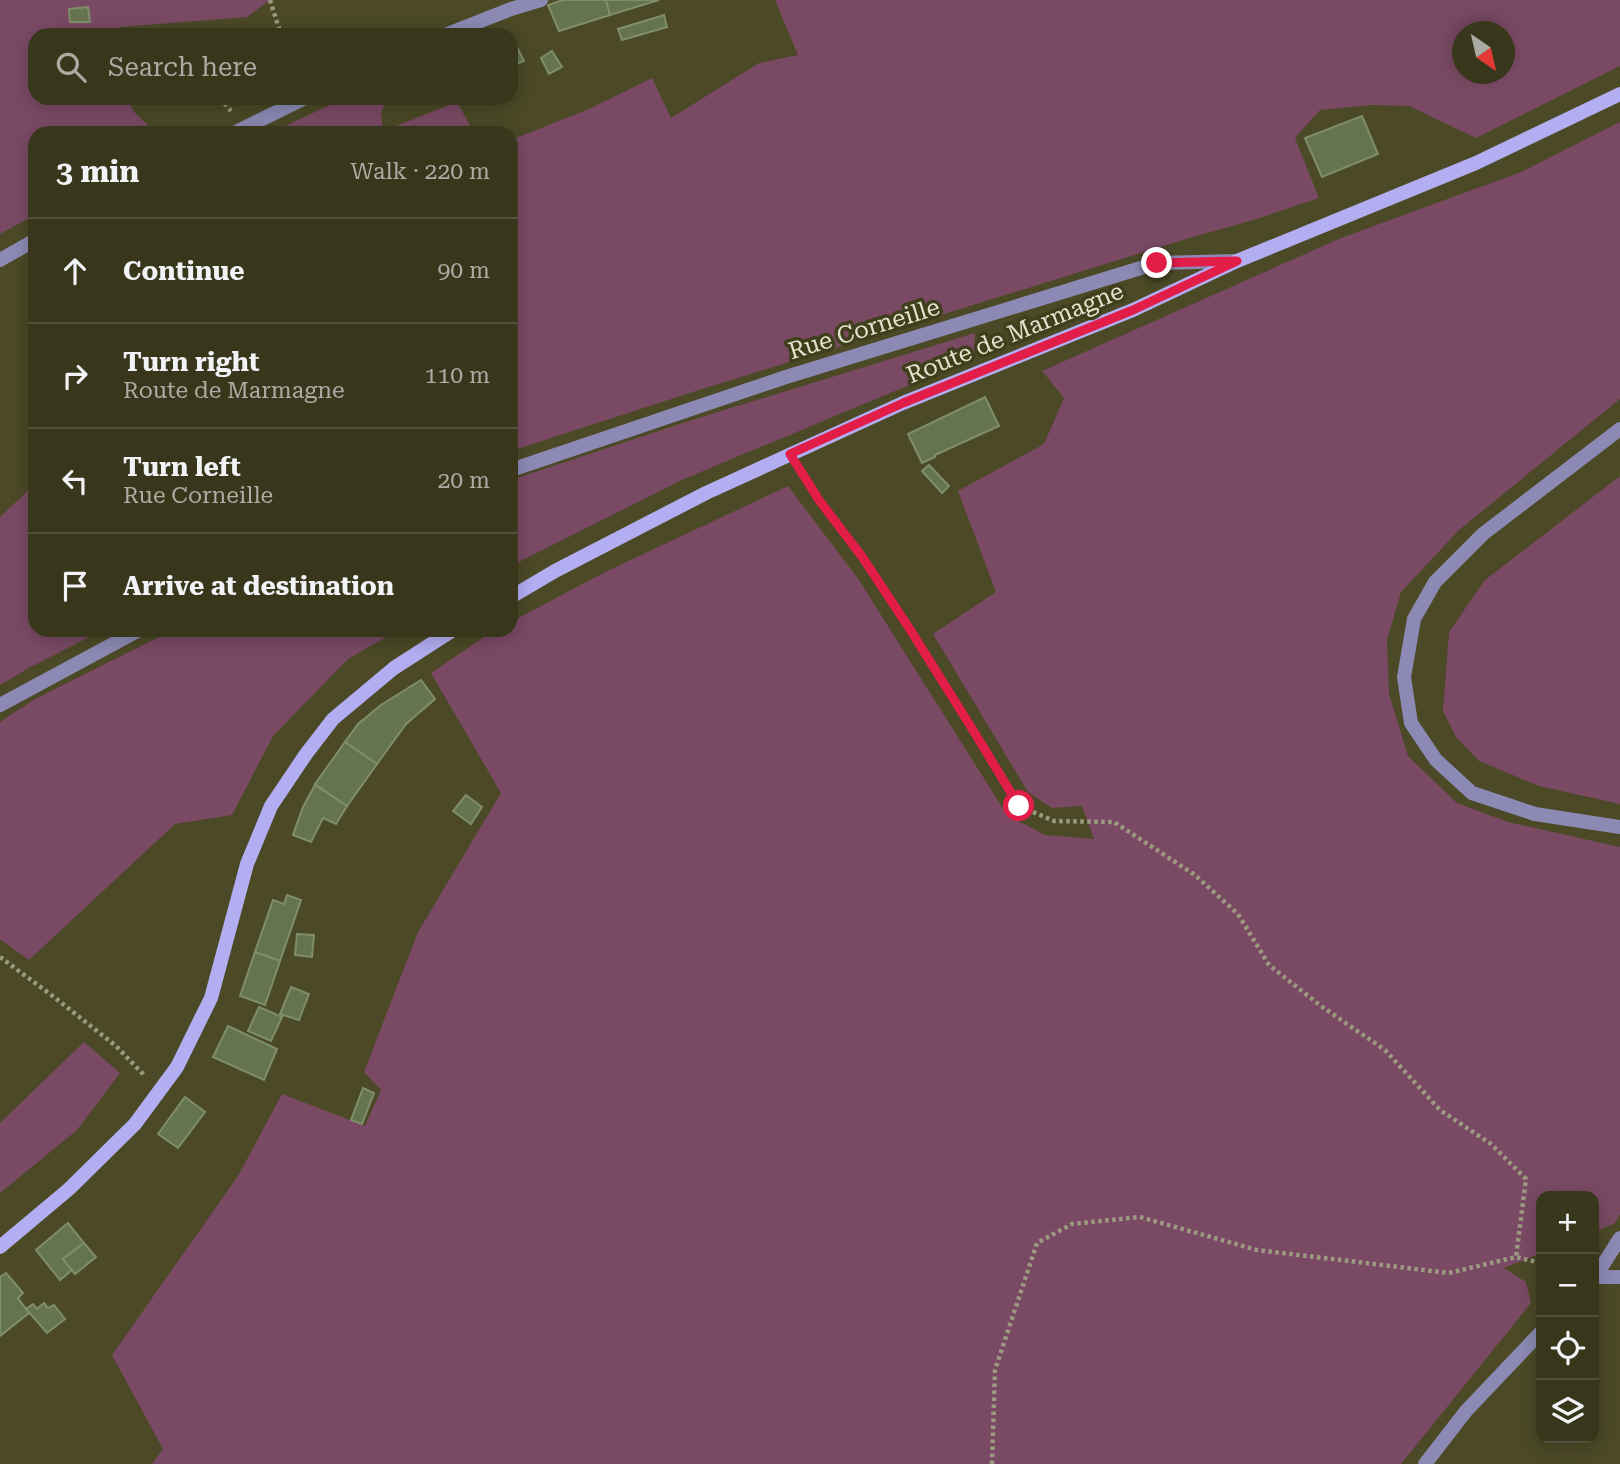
<!DOCTYPE html>
<meta charset="utf-8">
<style>
:root{--surface:#38371c;--page:#434229;--text:#f1f3f6;--muted:#abaca3;--line:#52513b}
body{margin:0;font-family:"Roboto Serif",serif;background:var(--page);color:var(--text)}
.controls{position:absolute;right:21px;bottom:21px;display:grid;overflow:hidden;border-radius:14px;box-shadow:0 4px 18px #0003}
.controls button{width:63px;height:63px;display:grid;place-items:center;padding:0;border:0;border-bottom:2px solid var(--line);background:var(--surface);color:var(--text);font:35px sans-serif}
.compass{position:absolute;left:1452px;top:21px;width:63px;height:63px;border-radius:50%;background:var(--surface);box-shadow:0 4px 18px #0003;rotate:146deg}
.stop{position:absolute;width:21px;height:21px;margin:-16px;border:5px solid #e11d48;border-radius:50%;background:#fff}
.stop.end{background:#e11d48;border-color:#fff;box-shadow:0 2px 7px #0008}
.list{margin:0;padding:0;list-style:none}
h2{display:flex;justify-content:space-between;align-items:center;height:91px;margin:0;padding:0 28px;font-size:30px}
h2 small{font-size:23px;font-weight:400;color:var(--muted)}
.list li{display:grid;grid-template-columns:46px 1fr auto;gap:21px;align-items:center;box-sizing:border-box;height:105px;padding:0 28px;border-top:2px solid var(--line)}
.list b{display:block;font-size:26px;white-space:nowrap}
.list p{margin:0;font-size:23px;white-space:nowrap;color:var(--muted)}
.list em{font-size:23px;font-style:normal;color:var(--muted)}
.icon{flex:none;width:38px;height:38px;fill:none;stroke:currentColor;stroke-width:2;stroke-linecap:round;stroke-linejoin:round}
.map{position:relative;flex:none;width:1620px;height:1464px;overflow:hidden}
.search{position:absolute;background:var(--surface);box-shadow:0 4px 18px #0003;left:28px;top:28px;width:490px;height:77px;display:flex;align-items:center;gap:18px;box-sizing:border-box;padding:0 24px;border-radius:21px;color:var(--muted);font-size:26px}
.panel{position:absolute;background:var(--surface);box-shadow:0 4px 18px #0003;left:28px;top:126px;width:490px;height:511px;border-radius:21px}
.map>svg:first-child{display:block}
.green{fill:#7a4a64;fill-rule:evenodd}
.building{fill:#657351;stroke:#7f8e6a;stroke-width:2}
.lines{fill:none;stroke-linecap:round;stroke-linejoin:round}
.path{stroke:#9c9b80;stroke-width:4.5;stroke-dasharray:3.5 3.5;stroke-linecap:butt}
.street{stroke:#8c8ab4;stroke-width:14}
.secondary{stroke:#b2aef1;stroke-width:14}
.route{stroke:#e11d48;stroke-width:9}
.labels{text-anchor:middle;stroke-width:7;stroke-linejoin:round;paint-order:stroke}
.street-label{font-size:24px;fill:#e3e3cf;stroke:#403f1b}
</style>
<div class="map">
<svg width="1620" height="1464" viewBox="0 0 1620 1464">
<rect width="100%" height="100%" fill="#4b4926"/>
<g class="green">
<polygon points="0,0 270,0 247,17 120,27 120,35 35,35 35,98 127,98 134,112 156,133 35,133 35,215 0,234"/>
<path d="M775,0H1620V66L1476,138L1409,106L1371,105L1320,110L1295,138L1319,198L1257,219L1186,239L699,390L511,451V140L591,108L652,78L671,118L759,63L798,55ZM1462,32H1504V74H1462Z"/>
<polygon points="345,98 387,98 381,112 383,131 457,102 474,133 270,133"/>
<polygon points="1620,122 1620,399 1459,530 1401,592 1387,640 1389,694 1408,756 1457,803 1508,822 1620,847 1620,1214 1615,1223 1594,1232 1594,1196 1541,1196 1541,1253 1504,1268 1526,1282 1531,1303 1401,1464 152,1464 163,1449 112,1355 238,1176 282,1094 365,1126 381,1090 364,1072 418,932 501,793 431,673 487,635 496,630 511,630 511,622 605,572 788,486 859,580 1007,815 1045,835 1094,839 1082,806 1052,808 1028,792 933,634 996,592 958,491 1044,444 1064,398 1042,371 1341,238 1521,172"/>
<polygon points="975,333 974,358 684,479 511,566 511,480 692,420"/>
<polygon points="1620,476 1620,804 1539,786 1479,761 1456,737 1443,711 1449,632 1485,580"/>
<polygon points="35,484 35,630 103,630 27,669 0,685 0,517"/>
<polygon points="173,630 398,630 348,659 273,736 232,815 175,824 29,960 0,939 0,722 35,699"/>
<polygon points="84,1042 120,1073 77,1130 0,1193 0,1123"/>
</g>
<g class="building">
<polygon points="563,0 606,0 610,15 559,31 548,5"/>
<polygon points="606,0 659,0 610,15"/>
<polygon points="88,7 90,22 70,22 69,9"/>
<polygon points="664,15 667,27 622,40 618,29"/>
<polygon points="513,39 524,61 511,66 511,40"/>
<polygon points="552,51 562,67 549,74 541,58"/>
<polygon points="1362,116 1378,154 1322,177 1305,138"/>
<polygon points="985,397 999,426 935,455 935,457 922,463 908,434"/>
<polygon points="929,465 949,486 942,493 922,471"/>
<polygon points="421,680 435,699 406,724 377,764 345,742 358,724 381,705"/>
<polygon points="345,742 377,764 347,806 315,784"/>
<polygon points="315,785 347,806 336,824 323,818 311,842 293,835 303,807"/>
<polygon points="466,795 482,807 471,824 453,811"/>
<polygon points="287,895 301,900 280,961 255,952 273,900 284,904"/>
<polygon points="297,934 314,935 312,957 295,955"/>
<polygon points="255,952 280,961 265,1005 240,996"/>
<polygon points="291,987 309,994 299,1020 280,1014"/>
<polygon points="259,1007 282,1017 271,1041 248,1031"/>
<polygon points="228,1026 277,1049 264,1080 213,1057"/>
<polygon points="363,1088 374,1093 362,1124 351,1120"/>
<polygon points="185,1097 205,1112 178,1148 158,1134"/>
<polygon points="68,1223 84,1243 63,1259 72,1270 60,1280 36,1250"/>
<polygon points="84,1243 96,1257 75,1274 63,1259"/>
<polygon points="6,1273 23,1293 18,1298 29,1313 0,1336 0,1277"/>
<polygon points="44,1303 48,1308 54,1305 65,1319 47,1333 26,1309 33,1304 37,1309"/>
</g>
<g class="lines">
<g class="path">
<polyline points="270,0 281,35"/>
<polyline points="220,98 231,111"/>
<polyline points="802,473 819,500 863,558 911,631 976,735 1019,806 1054,821 1114,822 1195,875 1238,914 1269,965 1321,1006 1385,1050 1440,1110 1491,1144 1526,1179 1516,1257"/>
<polyline points="0,957 54,997 116,1046 144,1075"/>
<polyline points="992,1464 995,1370 1037,1243 1072,1224 1140,1217 1257,1250 1449,1273 1516,1257 1541,1263"/>
</g>
<g class="street">
<polyline points="445,35 511,9 541,0"/>
<polyline points="234,133 305,98"/>
<polyline points="0,260 35,240"/>
<polyline points="1620,429 1483,534 1435,582 1414,619 1404,677 1411,723 1436,760 1472,793 1535,814 1620,827"/>
<polyline points="511,470 786,377 1157,263 1237,261"/>
<polyline points="0,705 139,630"/>
<polyline points="1596,1277 1620,1277"/>
<polyline points="1594,1279 1620,1238"/>
<polyline points="1425,1464 1466,1411 1541,1332"/>
</g>
<g class="secondary">
<polyline points="511,597 555,571 706,493 903,403 1133,310 1237,261 1476,163 1620,94"/>
<polyline points="0,1247 69,1189 135,1124 177,1067 211,998 247,864 271,806 306,754 333,719 394,668 453,630"/>
</g>
</g>
<g class="lines">
<polyline class="route" points="1019,806 976,735 911,631 863,558 819,500 790,454 903,403 1133,310 1237,261 1157,263"/>
</g>
<g class="labels">
<g class="street-label">
<text transform="translate(864 329) rotate(-17)" y="8">Rue Corneille</text>
<text transform="translate(1015 333) rotate(-22)" y="8">Route de Marmagne</text>
</g>
</g>
</svg>
<div class="controls">
<button>+</button>
<button>−</button>
<button><svg class="icon" aria-label="locate" viewBox="0 0 24 24"><circle cx="12" cy="12" r="6"/><path d="M12 2v4M12 18v4M2 12h4M18 12h4"/></svg></button>
<button><svg class="icon" aria-label="layers" viewBox="0 0 24 24"><path d="M12 4l9 5-9 5-9-5zM3 14l9 5 9-5"/></svg></button>
</div>
<svg class="compass" viewBox="-18 -18 36 36"><path d="M0-13l5 13h-10z" fill="#e53935"/><path d="M0 13l5-13h-10z" fill="#abaca3"/></svg>
<div class="stop" style="left:1019px;top:806px"></div>
<div class="stop end" style="left:1157px;top:263px"></div>
<div class="search"><svg class="icon" aria-label="search" viewBox="0 0 24 24"><circle cx="10" cy="10" r="6"/><path d="M15 15l6 6"/></svg>Search here</div>
<section class="panel">
<h2>3 min<small>Walk · 220 m</small></h2>
<ul class="list">
<li><svg class="icon" aria-label="ahead" viewBox="0 0 24 24"><path d="M12 20V5M6 11l6-6 6 6"/></svg><div><b>Continue</b></div><em>90 m</em></li>
<li><svg class="icon" aria-label="right" viewBox="0 0 24 24"><path d="M7 20v-9h11M14 6l5 5-5 5"/></svg><div><b>Turn right</b><p>Route de Marmagne</p></div><em>110 m</em></li>
<li><svg class="icon" aria-label="left" viewBox="0 0 24 24"><path d="M17 20v-9H6M10 6l-5 5 5 5"/></svg><div><b>Turn left</b><p>Rue Corneille</p></div><em>20 m</em></li>
<li><svg class="icon" aria-label="arrive" viewBox="0 0 24 24"><path d="M6 21V4h12l-3 4 3 4H6"/></svg><div><b>Arrive at destination</b></div></li>
</ul>
</section>
</div>
